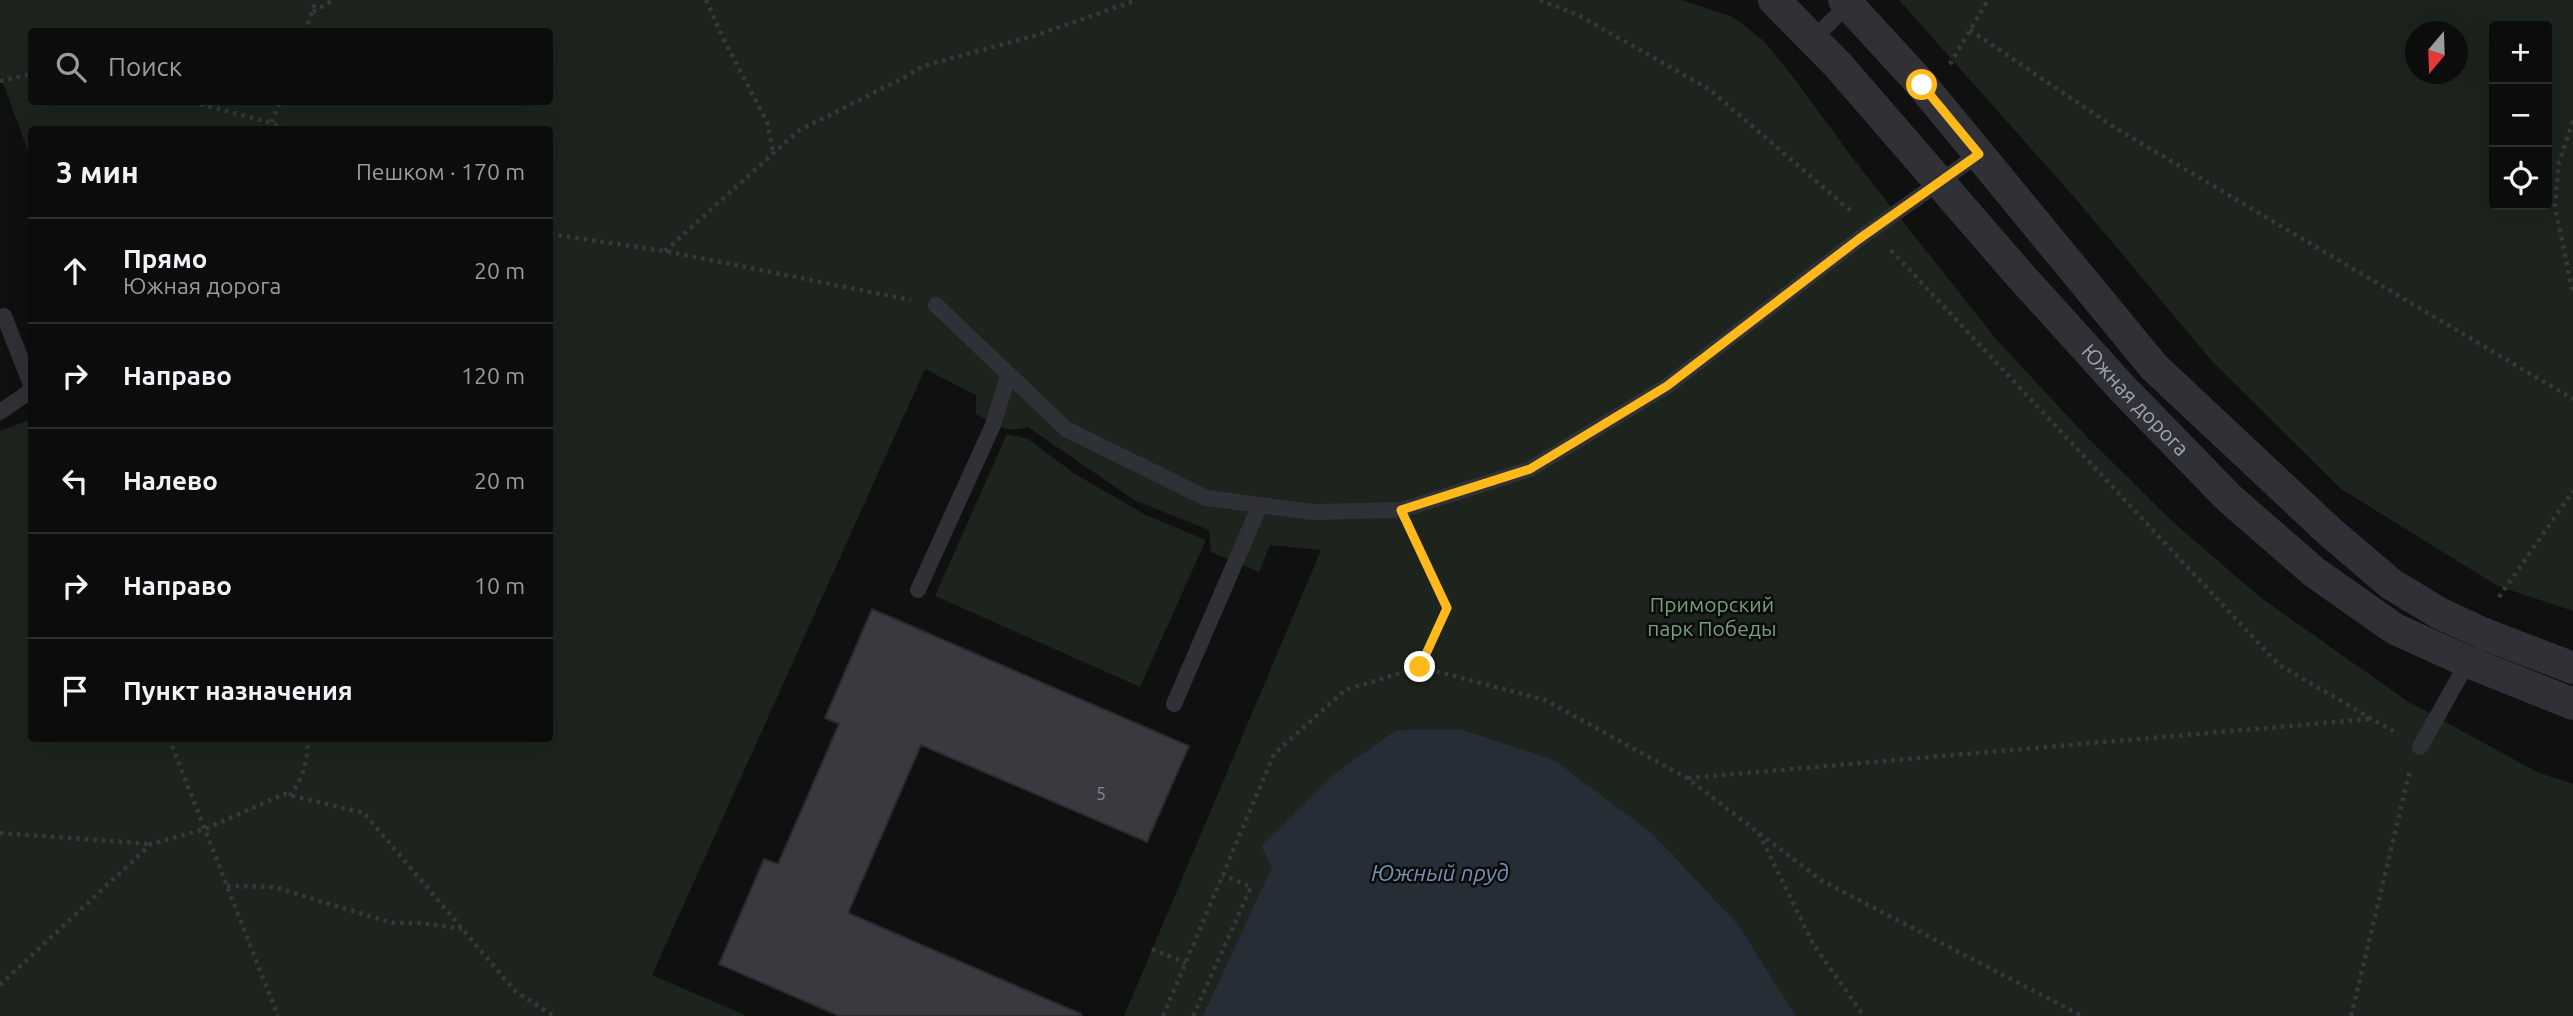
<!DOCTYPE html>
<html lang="ru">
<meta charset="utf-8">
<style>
:root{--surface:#0c0c0d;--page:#151516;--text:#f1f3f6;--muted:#9a9b9d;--line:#2c2c2e}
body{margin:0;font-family:Ubuntu,sans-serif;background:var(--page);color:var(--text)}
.controls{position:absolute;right:21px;top:21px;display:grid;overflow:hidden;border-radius:7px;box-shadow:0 7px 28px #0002}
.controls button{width:63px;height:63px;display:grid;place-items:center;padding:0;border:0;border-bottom:2px solid var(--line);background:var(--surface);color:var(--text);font:35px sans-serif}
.compass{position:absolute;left:2405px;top:21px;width:63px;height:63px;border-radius:50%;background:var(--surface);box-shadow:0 7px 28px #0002;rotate:199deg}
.stop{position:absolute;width:21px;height:21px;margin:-16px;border:5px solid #ffb91a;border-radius:50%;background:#fff}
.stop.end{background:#ffb91a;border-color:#fff;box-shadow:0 2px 7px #0008}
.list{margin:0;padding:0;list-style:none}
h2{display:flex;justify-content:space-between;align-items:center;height:91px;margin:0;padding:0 28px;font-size:30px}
h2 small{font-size:23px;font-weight:400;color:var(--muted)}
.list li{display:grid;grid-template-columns:46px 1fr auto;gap:21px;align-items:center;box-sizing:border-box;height:105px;padding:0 28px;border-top:2px solid var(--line)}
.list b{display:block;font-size:26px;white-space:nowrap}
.list p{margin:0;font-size:23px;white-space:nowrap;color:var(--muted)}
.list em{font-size:23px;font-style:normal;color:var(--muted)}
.icon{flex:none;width:38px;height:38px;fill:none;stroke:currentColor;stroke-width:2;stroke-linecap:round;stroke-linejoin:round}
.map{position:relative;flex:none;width:2573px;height:1016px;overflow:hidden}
.search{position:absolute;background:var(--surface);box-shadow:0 7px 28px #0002;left:28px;top:28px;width:525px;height:77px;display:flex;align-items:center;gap:18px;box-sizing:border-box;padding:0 24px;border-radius:7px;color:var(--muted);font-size:26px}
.panel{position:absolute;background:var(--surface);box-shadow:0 7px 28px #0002;left:28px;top:126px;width:525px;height:616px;border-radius:7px}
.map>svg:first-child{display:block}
.green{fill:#1c241d;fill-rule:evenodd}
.water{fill:#252e36}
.building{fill:#393a40;stroke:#2a2a2e;stroke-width:2}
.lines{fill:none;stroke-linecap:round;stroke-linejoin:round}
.path{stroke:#36383e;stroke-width:4.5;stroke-dasharray:3.5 5;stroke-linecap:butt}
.lane{stroke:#303137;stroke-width:16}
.street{stroke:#303137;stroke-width:32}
.route{stroke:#ffb91a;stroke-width:9}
.labels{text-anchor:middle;stroke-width:5;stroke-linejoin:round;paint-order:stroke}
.number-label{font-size:18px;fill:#868a97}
.street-label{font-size:21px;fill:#9fa5b4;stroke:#0b0b0c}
.park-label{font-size:21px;fill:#74a179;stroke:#0b0b0c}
.water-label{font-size:23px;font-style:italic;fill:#7293b3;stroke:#0b0b0c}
</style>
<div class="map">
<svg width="2573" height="1016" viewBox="0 0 2573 1016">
<rect width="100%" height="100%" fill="#101011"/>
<g class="green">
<path d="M0,0H1682L1733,17L1764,41L1796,81L1854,160L1997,340L2087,437L2173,522L2260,597L2407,701L2539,773L2573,784V1016H1124L1321,550L1270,545L1259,572L1211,552L1209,530L1134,500L1028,427C1008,434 994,425 976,414V395L925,369L652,975L747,1016H0V431L31,419L32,738H550V130H32L31,159L0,75ZM32,32H550V102H32Z"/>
<path d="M1899,0H2573V611L2498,586L2341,489L2211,360L2075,198ZM2547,26V205H2494V26ZM2416,32H2458V74H2416Z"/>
<polygon points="1007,434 1028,439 1075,474 1146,515 1206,540 1140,687 935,596"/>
</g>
<polygon class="water" points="1460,729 1554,760 1652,833 1738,925 1796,1016 1203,1016 1272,867 1261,846 1336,773 1396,730"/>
<polygon class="building" points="872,609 1189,746 1147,842 921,745 848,913 1081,1014 1081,1016 839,1016 719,964 764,859 778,864 839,724 825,718"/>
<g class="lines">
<g class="path">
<polyline points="706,0 724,40 767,122 773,151"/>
<polyline points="1540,0 1578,15 1709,89 1852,212"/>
<polyline points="313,12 333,0"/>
<polyline points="1970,30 2112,126 2573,399"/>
<polyline points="305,32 316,0"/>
<polyline points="1950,64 1988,0"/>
<polyline points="0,81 32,74"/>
<polyline points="192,102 272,123 288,130"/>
<polyline points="2573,121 2559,162 2555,206 2573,294"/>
<polyline points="268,130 280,102"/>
<polyline points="550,234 665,251 911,300"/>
<polyline points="1891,250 2279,665 2398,734"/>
<polyline points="665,251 798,131 907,76 923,66 1037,35 1137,0"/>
<polyline points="2499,597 2573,491"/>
<polyline points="1420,667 1545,700 1687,778 1822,881 2082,1016"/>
<polyline points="169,738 278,1016"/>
<polyline points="1688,778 2370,719"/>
<path d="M290,796C302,779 309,760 307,738"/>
<polyline points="0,833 150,844"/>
<polyline points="1759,833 1813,944 1864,1016"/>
<polyline points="227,886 274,887 392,923 423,923 462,929"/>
<polyline points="1152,949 1186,963"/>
<polyline points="0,985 151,844 205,829 284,794 364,813 515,991 554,1016"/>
<polyline points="1163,1016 1274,754 1345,690 1420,667 1447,608 1412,533"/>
<polyline points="1193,1016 1251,887 1223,875"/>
<polyline points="2351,1016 2410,770"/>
</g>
<g class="lane">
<polyline points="1813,39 1851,2"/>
<polyline points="936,305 1066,429 1206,498 1313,512 1401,510 1530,469 1667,386 1859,239 1979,154"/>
<polyline points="4,316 32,387"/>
<polyline points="0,412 32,390"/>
<polyline points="918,590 993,425 1008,376"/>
<polyline points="1174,704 1260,505"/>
<polyline points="2420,747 2470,658"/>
</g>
<g class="street">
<path id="s1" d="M1774,0L1838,65L2018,273L2122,388L2229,498L2314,572L2395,629L2468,662L2573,704"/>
<polyline points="1844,0 1922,85 2154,367 2329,531 2391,584 2439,613 2482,633 2573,668"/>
</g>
</g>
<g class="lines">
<polyline class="route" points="1420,667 1447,608 1401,510 1530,469 1667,386 1859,239 1979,154 1922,85"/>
</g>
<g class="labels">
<g class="number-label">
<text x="1101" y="800">5</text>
</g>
<g class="street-label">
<text dy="7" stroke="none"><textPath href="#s1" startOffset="539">Южная дорога</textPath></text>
</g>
<g class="park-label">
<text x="1712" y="612">Приморский<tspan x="1712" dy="24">парк Победы</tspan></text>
</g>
<g class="water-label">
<text x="1440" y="881">Южный пруд</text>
</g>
</g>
</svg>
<div class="controls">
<button>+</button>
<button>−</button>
<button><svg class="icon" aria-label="locate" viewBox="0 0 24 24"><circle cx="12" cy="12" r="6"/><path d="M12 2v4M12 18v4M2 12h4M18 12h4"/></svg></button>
</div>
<svg class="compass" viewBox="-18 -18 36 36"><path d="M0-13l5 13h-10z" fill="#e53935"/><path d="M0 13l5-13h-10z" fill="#9a9b9d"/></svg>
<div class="stop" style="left:1922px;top:85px"></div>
<div class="stop end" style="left:1420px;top:667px"></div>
<div class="search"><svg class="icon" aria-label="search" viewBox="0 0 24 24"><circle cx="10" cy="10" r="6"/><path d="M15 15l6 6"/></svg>Поиск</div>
<section class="panel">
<h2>3 мин<small>Пешком · 170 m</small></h2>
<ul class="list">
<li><svg class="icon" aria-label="ahead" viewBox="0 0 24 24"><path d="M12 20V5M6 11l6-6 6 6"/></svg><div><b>Прямо</b><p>Южная дорога</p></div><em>20 m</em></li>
<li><svg class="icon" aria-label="right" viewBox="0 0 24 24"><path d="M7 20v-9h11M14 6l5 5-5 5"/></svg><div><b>Направо</b></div><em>120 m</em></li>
<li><svg class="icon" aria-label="left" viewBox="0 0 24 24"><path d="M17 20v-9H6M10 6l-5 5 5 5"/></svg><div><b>Налево</b></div><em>20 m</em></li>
<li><svg class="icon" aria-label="right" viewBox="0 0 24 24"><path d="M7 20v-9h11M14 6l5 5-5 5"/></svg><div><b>Направо</b></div><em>10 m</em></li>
<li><svg class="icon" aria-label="arrive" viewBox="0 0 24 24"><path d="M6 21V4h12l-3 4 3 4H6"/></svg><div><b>Пункт назначения</b></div></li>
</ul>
</section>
</div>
